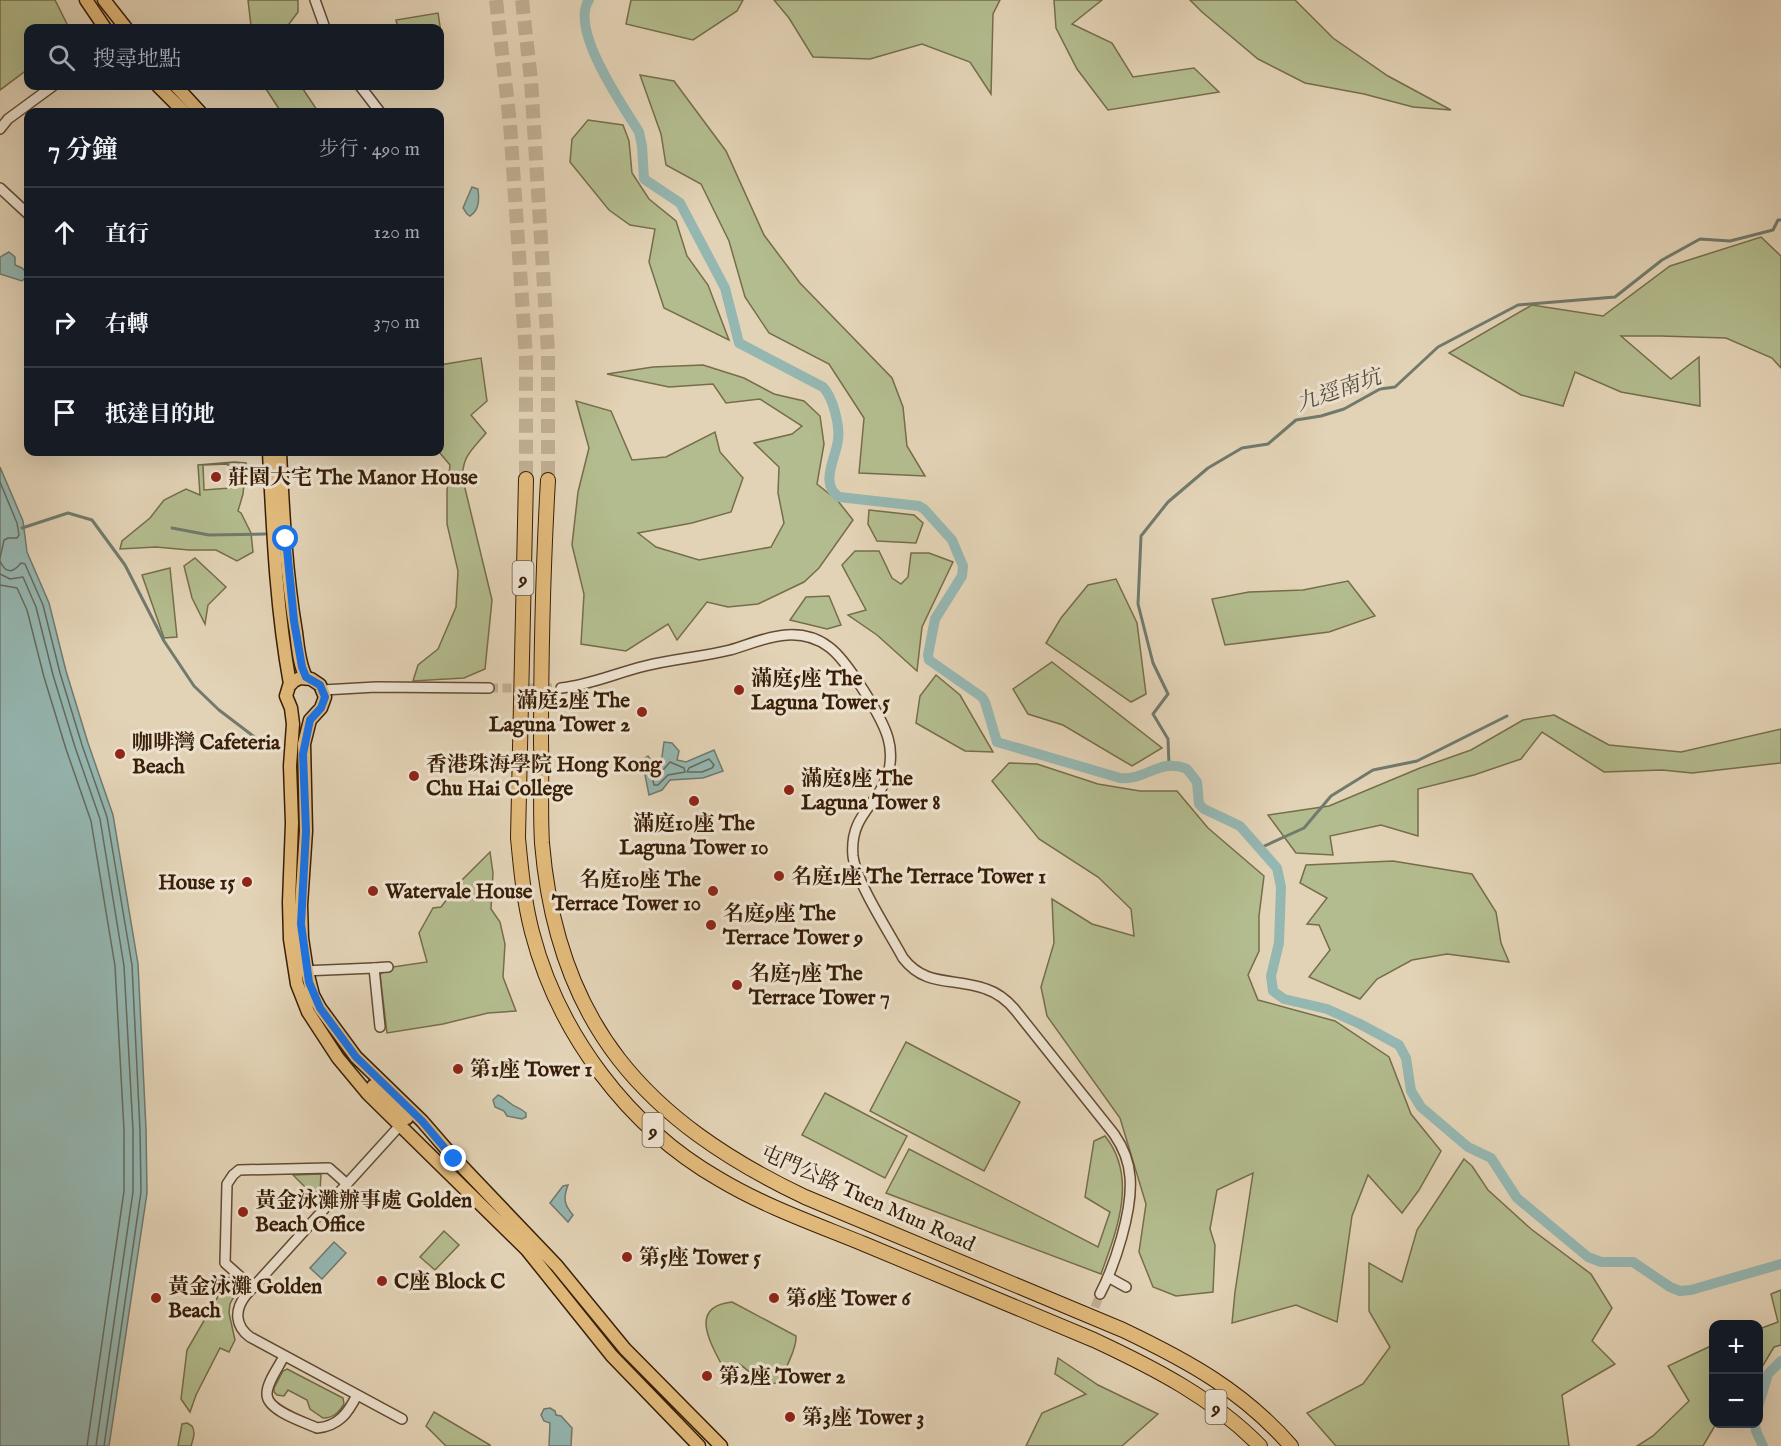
<!DOCTYPE html>
<html lang="zh-TW">
<meta charset="utf-8">
<style>
:root{--surface:#171b24;--page:#20242c;--text:#f1f3f6;--muted:#9ea1a6;--line:#363941}
body{margin:0;font-family:"IM FELL English","Noto Serif TC",serif;background:var(--page);color:var(--text)}
.controls{position:absolute;right:18px;bottom:18px;display:grid;overflow:hidden;border-radius:12px;box-shadow:0 6px 24px #0002}
.controls button{width:54px;height:54px;display:grid;place-items:center;padding:0;border:0;border-bottom:2px solid var(--line);background:var(--surface);color:var(--text);font:30px sans-serif}
.stop{position:absolute;width:18px;height:18px;margin:-14px;border:4px solid #1a73e8;border-radius:50%;background:#fff}
.stop.end{background:#1a73e8;border-color:#fff;box-shadow:0 2px 6px #0008}
.list{margin:0;padding:0;list-style:none}
h2{display:flex;justify-content:space-between;align-items:center;height:78px;margin:0;padding:0 24px;font-size:26px}
h2 small{font-size:20px;font-weight:400;color:var(--muted)}
.list li{display:grid;grid-template-columns:39px 1fr auto;gap:18px;align-items:center;box-sizing:border-box;height:90px;padding:0 24px;border-top:2px solid var(--line)}
.list b{display:block;font-size:22px;white-space:nowrap}
.list em{font-size:20px;font-style:normal;color:var(--muted)}
.icon{flex:none;width:33px;height:33px;fill:none;stroke:currentColor;stroke-width:2;stroke-linecap:round;stroke-linejoin:round}
.map{position:relative;flex:none;width:1781px;height:1446px;overflow:hidden}
.search{position:absolute;background:var(--surface);box-shadow:0 6px 24px #0002;left:24px;top:24px;width:420px;height:66px;display:flex;align-items:center;gap:15px;box-sizing:border-box;padding:0 21px;border-radius:12px;color:var(--muted);font-size:22px}
.panel{position:absolute;background:var(--surface);box-shadow:0 6px 24px #0002;left:24px;top:108px;width:420px;height:348px;border-radius:12px}
.map>svg:first-child{display:block}
.green{fill:#b3bc8e;stroke:#766d4a;stroke-width:1.5;fill-rule:evenodd}
.water{fill:#95b7b2;stroke:#707a6d;stroke-width:1.5}
.lines{fill:none;stroke-linecap:round;stroke-linejoin:round}
.shore{stroke:#666a5c;stroke-width:1.5}
.stream{stroke:#707a6d;stroke-width:3}
.canal{stroke:#95b7b2;stroke-width:10}
.minor-tunnel{stroke:#c1af93;stroke-width:9;stroke-dasharray:9 4.5;stroke-linecap:butt}
.highway-tunnel{stroke:#c1af93;stroke-width:14;stroke-dasharray:14 7;stroke-linecap:butt}
.minor-casing{stroke:#634b32;stroke-width:12}
.major-casing{stroke:#381e06;stroke-width:15}
.highway-casing{stroke:#381e06;stroke-width:16}
.minor{stroke:#ede2d0;stroke-width:9}
.major{stroke:#e2ba7b;stroke-width:12}
.highway{stroke:#e2ba7b;stroke-width:14}
.route{stroke:#1a73e8;stroke-width:8}
.poi-dot{fill:#8f2418;stroke:#ede2d0;stroke-width:2}
.labels{text-anchor:middle;stroke-width:6;stroke-linejoin:round;paint-order:stroke}
.shield{fill:#ede2d0;stroke:#6e5943;stroke-width:1.5}
.shield-label{font-size:20px;font-weight:bold;fill:#381e06}
.poi-label{font-size:21px;font-weight:bold;fill:#381e06;stroke:#ede2d0;text-anchor:start}
.street-label{font-size:21px;fill:#381e06;stroke:#ede2d0}
.water-label{font-size:22px;font-style:italic;fill:#544c3a;stroke:#ede2d0}
</style>
<div class="map">
<svg width="1781" height="1446" viewBox="0 0 1781 1446">
<rect width="100%" height="100%" fill="#e3d3b6"/>
<filter id="stains"><feTurbulence type="fractalNoise" baseFrequency=".00333" numOctaves="4"/><feColorMatrix values="0 0 0 0 .2 0 0 0 0 .09 0 0 0 0 .02 0 0 0 .5 -.17"/></filter>
<radialGradient id="worn" r=".72"><stop offset=".6" stop-color="#630" stop-opacity="0"/><stop offset="1" stop-color="#630" stop-opacity=".3"/></radialGradient>
<g class="green">
<polygon points="0,0 55,0 69,28 28,28 28,69 0,90"/>
<polygon points="248,0 298,0 298,12 286,28 250,28 251,26"/>
<polygon points="631,0 743,0 737,11 693,40 626,24"/>
<polygon points="774,0 1000,0 993,14 991,94 970,62 922,44 870,59 813,57 789,18"/>
<polygon points="1054,0 1102,0 1072,24 1112,43 1133,77 1194,68 1219,92 1108,110 1077,69 1056,28"/>
<polygon points="1190,0 1295,0 1333,38 1388,76 1451,110 1413,107 1364,94 1305,83 1258,59 1202,12"/>
<polygon points="438,13 442,39 440,40 440,28 398,28 396,20"/>
<polygon points="640,75 674,81 726,151 764,235 800,283 892,378 903,407 907,446 925,476 859,473 864,418 829,364 769,333 745,297 729,241 701,184 666,165 661,134"/>
<polygon points="264,86 301,86 317,110 314,112 281,112"/>
<polygon points="588,120 623,125 629,141 632,173 649,199 676,221 687,256 708,285 729,340 664,308 649,262 655,229 630,225 609,210 570,162 572,139"/>
<polygon points="1761,237 1781,256 1781,368 1772,358 1726,338 1661,336 1621,336 1671,379 1699,357 1700,406 1621,392 1575,372 1563,406 1521,395 1449,353 1532,305 1603,316 1670,266"/>
<path d="M481,358L487,401L471,415L486,433C472,450 461,457 463,480L492,600L485,669L464,678L413,681L418,665L438,649L456,607L458,571L447,524V491L450,465L439,452L440,365Z"/>
<polygon points="703,365 744,378 774,394 804,401 820,416 824,444 817,484 838,501 853,520 819,568 804,582 758,604 728,607 707,602 677,640 668,624 626,651 581,644 584,594 572,545 578,492 589,448 576,401 611,411 632,460 666,457 715,432 720,452 743,478 731,512 692,523 638,533 656,547 699,560 771,547 784,523 778,493 779,467 754,443 792,434 802,426 760,399 726,403 713,384 669,387 607,374 653,367"/>
<path d="M234,462L246,463L243,494L238,511L241,513L251,533L253,552L237,561L216,550H189L156,547L120,549L122,541L150,518L164,500L186,489L200,495L198,465ZM228,464L230,488L204,490L203,465Z"/>
<polygon points="869,510 914,515 923,523 916,543 877,541 868,524"/>
<polygon points="855,551 879,551 892,578 901,584 908,577 911,553 929,553 953,562 922,627 917,671 877,635 848,615 866,610 842,565"/>
<polygon points="195,558 226,587 208,605 205,624 192,598 184,566"/>
<polygon points="170,568 177,637 164,638 142,575"/>
<polygon points="1116,579 1137,623 1146,694 1131,702 1046,643 1061,618 1088,585"/>
<polygon points="1348,581 1375,616 1329,632 1225,645 1212,599 1249,592 1303,590"/>
<polygon points="829,596 841,625 827,629 790,620 806,597"/>
<polygon points="1052,662 1162,748 1132,766 1063,725 1028,714 1013,689"/>
<polygon points="936,675 960,695 993,752 965,751 916,723 920,696"/>
<polygon points="1554,715 1609,745 1681,752 1781,729 1781,763 1692,773 1662,770 1604,772 1542,732 1521,759 1474,775 1418,789 1418,836 1381,825 1330,836 1333,855 1296,853 1268,815 1329,806 1420,768 1471,750 1523,720"/>
<polygon points="1009,763 1037,764 1098,784 1140,791 1177,791 1208,828 1264,876 1259,916 1259,951 1248,975 1258,1000 1335,1021 1389,1057 1411,1114 1441,1151 1419,1190 1402,1213 1368,1175 1352,1216 1337,1322 1296,1305 1232,1323 1235,1292 1253,1173 1217,1190 1210,1229 1215,1245 1213,1292 1176,1296 1153,1287 1139,1252 1146,1204 1120,1118 1047,1016 1041,987 1054,943 1052,899 1092,924 1134,936 1131,909 1098,877 1039,839 992,781"/>
<polygon points="490,852 493,873 491,909 500,922 505,944 503,977 516,1011 488,1013 443,1024 387,1033 380,974 393,967 427,962 419,933 433,908 441,907 462,880"/>
<polygon points="1393,861 1472,874 1496,912 1501,943 1509,962 1447,954 1412,960 1377,979 1360,999 1309,977 1330,950 1319,925 1307,924 1327,898 1300,883 1306,865"/>
<polygon points="906,1042 1020,1102 984,1171 870,1111"/>
<polygon points="825,1093 907,1136 885,1178 802,1135"/>
<path d="M1105,1136C1138,1177 1117,1230 1101,1274L886,1193L909,1149L1098,1247L1110,1212L1085,1197L1094,1141Z"/>
<polygon points="1464,1159 1472,1166 1488,1190 1531,1229 1591,1274 1612,1308 1592,1341 1615,1364 1562,1395 1569,1446 1336,1446 1307,1413 1363,1384 1390,1347 1369,1311 1369,1263 1402,1282 1417,1230"/>
<polygon points="321,1174 320,1192 311,1193 293,1175"/>
<polygon points="444,1231 459,1245 435,1270 420,1257"/>
<polygon points="231,1274 241,1283 230,1304 229,1313 235,1340 229,1352 220,1348 196,1395 190,1412 181,1399 187,1350"/>
<polygon points="1781,1290 1781,1345 1774,1347 1759,1372 1759,1329 1778,1322 1771,1294"/>
<path d="M732,1302L796,1336C797,1346 784,1376 776,1383C759,1386 751,1371 739,1364L730,1367L727,1375C715,1350 684,1307 732,1302Z"/>
<polygon points="1713,1345 1714,1424 1716,1424 1703,1446 1637,1446 1653,1436 1689,1401 1668,1366"/>
<polygon points="1058,1358 1098,1385 1158,1414 1122,1446 1026,1446 1042,1413 1086,1394 1055,1374"/>
<path d="M287,1369L343,1398L344,1404C339,1412 334,1418 323,1418L310,1409L307,1400L288,1390L284,1396L277,1395L274,1392V1388L283,1371Z"/>
<polygon points="434,1412 490,1445 490,1446 446,1446 426,1426"/>
<path d="M187,1423L192,1426C196,1433 193,1439 191,1446H178L182,1424Z"/>
</g>
<g class="water">
<path d="M472,187L478,189C479,198 480,210 470,216L467,214L463,208Z"/>
<polygon points="9,252 15,257 15,265 22,268 26,272 26,277 22,281 0,274 0,257"/>
<polygon points="0,467 23,521 27,552 49,603 66,671 88,743 113,815 138,964 146,1129 147,1193 109,1446 0,1446"/>
<polygon points="664,742 672,743 679,751 677,760 686,762 714,750 723,771 703,778 670,780 662,790 649,795 642,760 648,756 654,765 661,764"/>
<path d="M498,1095C504,1097 505,1100 510,1103C516,1108 519,1107 526,1113V1117L522,1119L507,1116L504,1111L495,1107L493,1100Z"/>
<path d="M568,1185C563,1198 564,1205 573,1215L568,1222L550,1203L563,1186Z"/>
<polygon points="334,1242 346,1253 322,1279 310,1268"/>
<polygon points="550,1408 555,1411 556,1415 561,1416 572,1428 571,1446 549,1446 550,1423 544,1421 541,1415 544,1409"/>
</g>
<g class="lines">
<g class="shore">
<polyline points="0,482 17,523 19,535 17,538 8,538 4,540 0,558"/>
<path d="M0,561C6,574 13,573 21,563L25,564L43,605L60,673L82,745L107,817L132,965L140,1130L141,1192L104,1446"/>
<polyline points="0,574 10,579 23,577 36,607 53,675 75,747 100,819 124,966 133,1130 133,1192 96,1446"/>
<polyline points="0,585 17,588 27,610 44,677 66,749 91,821 115,966 124,1130 124,1191 87,1446"/>
<polygon points="709,759 714,765 712,768 702,772 687,772 689,768"/>
<polygon points="670,762 684,768 685,772 668,775 658,785 654,785 651,773 664,769"/>
</g>
<g class="stream">
<polyline points="22,528 68,513 92,520 125,565 164,641 194,686 219,710 257,739 269,743"/>
<polyline points="172,528 209,535 265,534"/>
<polyline points="1169,765 1168,739 1153,714 1168,694 1153,663 1138,604 1141,536 1168,502 1208,468 1242,448 1268,444 1296,420 1321,416 1344,409 1380,389 1395,387 1438,347 1518,305 1615,297 1662,260 1700,239 1730,241 1773,230 1778,220 1781,220"/>
<polyline points="1260,848 1304,828 1331,796 1373,770 1417,761 1507,716"/>
</g>
<g class="canal">
<path d="M589,0C569,29 623,106 639,132L642,146L644,179L680,203L725,288L739,343L823,387C833,397 840,426 838,440C836,458 819,484 839,497L919,506L924,509L952,540L963,566L962,576L935,619L928,655L929,660L982,697L985,702L997,742L1120,778C1146,781 1160,757 1187,769L1197,782L1199,804L1204,809L1240,826L1277,868L1281,887L1279,943L1271,976L1273,991L1284,999L1327,1009L1360,1024L1399,1045L1406,1058L1411,1091L1421,1107L1468,1147L1491,1158L1517,1198L1588,1257L1601,1262H1633L1670,1287L1680,1291L1691,1290L1781,1264"/>
<polyline points="1758,1407 1768,1374 1781,1361"/>
<polyline points="1755,1424 1756,1431 1763,1446"/>
</g>
<g class="minor-tunnel">
<polyline points="489,688 561,688"/>
<polyline points="1090,1320 1100,1294"/>
</g>
<g class="highway-tunnel">
<polyline points="496,0 510,124 526,357 526,479"/>
<polyline points="522,0 531,80 548,351 548,480"/>
</g>
<defs>
<g id="minor">
<polyline points="315,0 325,28"/>
<polyline points="360,86 380,112"/>
<polyline points="0,129 8,119 53,86"/>
<polyline points="0,188 28,214"/>
<path d="M561,688C590,685 616,673 645,666C673,659 701,657 730,650C748,645 767,636 787,635C802,634 817,638 829,647C847,660 882,717 888,738C891,748 891,760 889,770C881,804 849,813 853,856C856,882 889,932 903,958C926,988 954,977 986,989C998,993 1008,1001 1016,1011L1114,1134C1123,1147 1129,1161 1130,1177C1133,1210 1115,1265 1100,1294"/>
<polyline points="323,690 376,687 489,688"/>
<polyline points="374,968 388,967"/>
<polyline points="303,971 374,968 380,1027"/>
<polyline points="1108,1277 1126,1287"/>
<polyline points="253,1288 225,1263 227,1184 233,1175 239,1170 329,1168 347,1184"/>
<path d="M284,1356C279,1367 266,1383 267,1395C268,1411 304,1422 317,1428C339,1426 348,1413 357,1395"/>
<path d="M402,1419L250,1337C235,1326 234,1310 246,1295L404,1121"/>
</g>
<g id="major">
<polyline points="86,0 105,28"/>
<polyline points="104,0 126,28"/>
<polyline points="158,86 184,112"/>
<polyline points="176,86 200,112"/>
<path d="M269,452C273,530 276,607 290,684"/>
<path d="M280,452C283,512 286,573 296,632C298,647 299,664 306,677"/>
<polyline points="373,1086 407,1118"/>
<polyline points="699,1446 612,1356 527,1250 368,1094 338,1058 308,1012 297,984 290,939 289,902 292,823 290,766 293,724 291,708 286,696 289,686 294,681 300,678 311,679 320,685 325,697 321,708 310,720 304,744 306,831 301,905 302,938 307,971 313,995 320,1008 356,1057 422,1121 455,1159 557,1266 625,1349 721,1446"/>
</g>
<g id="highway">
<path d="M526,479L518,838C521,870 524,901 532,932C558,1033 628,1127 719,1179C764,1206 815,1224 864,1244C940,1276 1017,1308 1094,1340C1154,1368 1213,1398 1260,1446"/>
<path d="M548,480C543,567 541,655 541,743C542,776 540,810 542,843C557,1024 645,1121 805,1197L1123,1330C1188,1361 1243,1391 1291,1446"/>
</g>
</defs>
<use href="#minor" class="minor-casing"/>
<use href="#major" class="major-casing"/>
<use href="#highway" class="highway-casing"/>
<use href="#minor" class="minor"/>
<use href="#major" class="major"/>
<use href="#highway" class="highway"/>
</g>
<g class="lines">
<polyline class="route" points="286,539 294,621 302,667 306,677 320,685 325,697 321,708 310,720 303,754 306,831 301,924 309,982 320,1008 356,1057 422,1121 454,1159"/>
</g>
<g class="poi-dot">
<circle cx="216" cy="477" r="6"/>
<circle cx="739" cy="690" r="6"/>
<circle cx="642" cy="712" r="6"/>
<circle cx="120" cy="754" r="6"/>
<circle cx="414" cy="776" r="6"/>
<circle cx="789" cy="790" r="6"/>
<circle cx="694" cy="801" r="6"/>
<circle cx="779" cy="876" r="6"/>
<circle cx="247" cy="882" r="6"/>
<circle cx="373" cy="891" r="6"/>
<circle cx="713" cy="891" r="6"/>
<circle cx="711" cy="925" r="6"/>
<circle cx="737" cy="985" r="6"/>
<circle cx="458" cy="1069" r="6"/>
<circle cx="243" cy="1212" r="6"/>
<circle cx="627" cy="1257" r="6"/>
<circle cx="382" cy="1281" r="6"/>
<circle cx="156" cy="1298" r="6"/>
<circle cx="774" cy="1298" r="6"/>
<circle cx="707" cy="1376" r="6"/>
<circle cx="790" cy="1417" r="6"/>
</g>
<g class="labels">
<g class="shield">
<rect x="512.5" y="561" width="21" height="34" rx="4.5"/>
<rect x="642.5" y="1113" width="21" height="34" rx="4.5"/>
<rect x="1205.5" y="1390" width="21" height="34" rx="4.5"/>
</g>
<g class="shield-label">
<text x="523" y="585">9</text>
<text x="653" y="1137">9</text>
<text x="1216" y="1414">9</text>
</g>
<g class="poi-label">
<text x="228" y="484">莊園大宅 The Manor House</text>
<text x="751" y="685">滿庭5座 The<tspan x="751" dy="24">Laguna Tower 5</tspan></text>
<text x="630" y="707" text-anchor="end">滿庭2座 The<tspan x="630" dy="24">Laguna Tower 2</tspan></text>
<text x="132" y="749">咖啡灣 Cafeteria<tspan x="132" dy="24">Beach</tspan></text>
<text x="426" y="771">香港珠海學院 Hong Kong<tspan x="426" dy="24">Chu Hai College</tspan></text>
<text x="801" y="785">滿庭8座 The<tspan x="801" dy="24">Laguna Tower 8</tspan></text>
<text x="694" y="830" text-anchor="middle">滿庭10座 The<tspan x="694" dy="24">Laguna Tower 10</tspan></text>
<text x="791" y="883">名庭1座 The Terrace Tower 1</text>
<text x="701" y="886" text-anchor="end">名庭10座 The<tspan x="701" dy="24">Terrace Tower 10</tspan></text>
<text x="235" y="889" text-anchor="end">House 15</text>
<text x="385" y="898">Watervale House</text>
<text x="723" y="920">名庭9座 The<tspan x="723" dy="24">Terrace Tower 9</tspan></text>
<text x="749" y="980">名庭7座 The<tspan x="749" dy="24">Terrace Tower 7</tspan></text>
<text x="470" y="1076">第1座 Tower 1</text>
<text x="255" y="1207">黃金泳灘辦事處 Golden<tspan x="255" dy="24">Beach Office</tspan></text>
<text x="639" y="1264">第5座 Tower 5</text>
<text x="394" y="1288">C座 Block C</text>
<text x="168" y="1293">黃金泳灘 Golden<tspan x="168" dy="24">Beach</tspan></text>
<text x="786" y="1305">第6座 Tower 6</text>
<text x="719" y="1383">第2座 Tower 2</text>
<text x="802" y="1424">第3座 Tower 3</text>
</g>
<g class="street-label">
<text transform="translate(868 1198) rotate(24)" y="7">屯門公路 Tuen Mun Road</text>
</g>
<g class="water-label">
<text transform="translate(1338 389) rotate(-19)" y="8">九逕南坑</text>
</g>
</g>
<rect width="100%" height="100%" filter="url(#stains)"/>
<rect width="100%" height="100%" fill="url(#worn)"/>
</svg>
<div class="controls">
<button>+</button>
<button>−</button>
</div>
<div class="stop" style="left:286px;top:539px"></div>
<div class="stop end" style="left:454px;top:1159px"></div>
<div class="search"><svg class="icon" aria-label="search" viewBox="0 0 24 24"><circle cx="10" cy="10" r="6"/><path d="M15 15l6 6"/></svg>搜尋地點</div>
<section class="panel">
<h2>7 分鐘<small>步行 · 490 m</small></h2>
<ul class="list">
<li><svg class="icon" aria-label="ahead" viewBox="0 0 24 24"><path d="M12 20V5M6 11l6-6 6 6"/></svg><div><b>直行</b></div><em>120 m</em></li>
<li><svg class="icon" aria-label="right" viewBox="0 0 24 24"><path d="M7 20v-9h11M14 6l5 5-5 5"/></svg><div><b>右轉</b></div><em>370 m</em></li>
<li><svg class="icon" aria-label="arrive" viewBox="0 0 24 24"><path d="M6 21V4h12l-3 4 3 4H6"/></svg><div><b>抵達目的地</b></div></li>
</ul>
</section>
</div>
